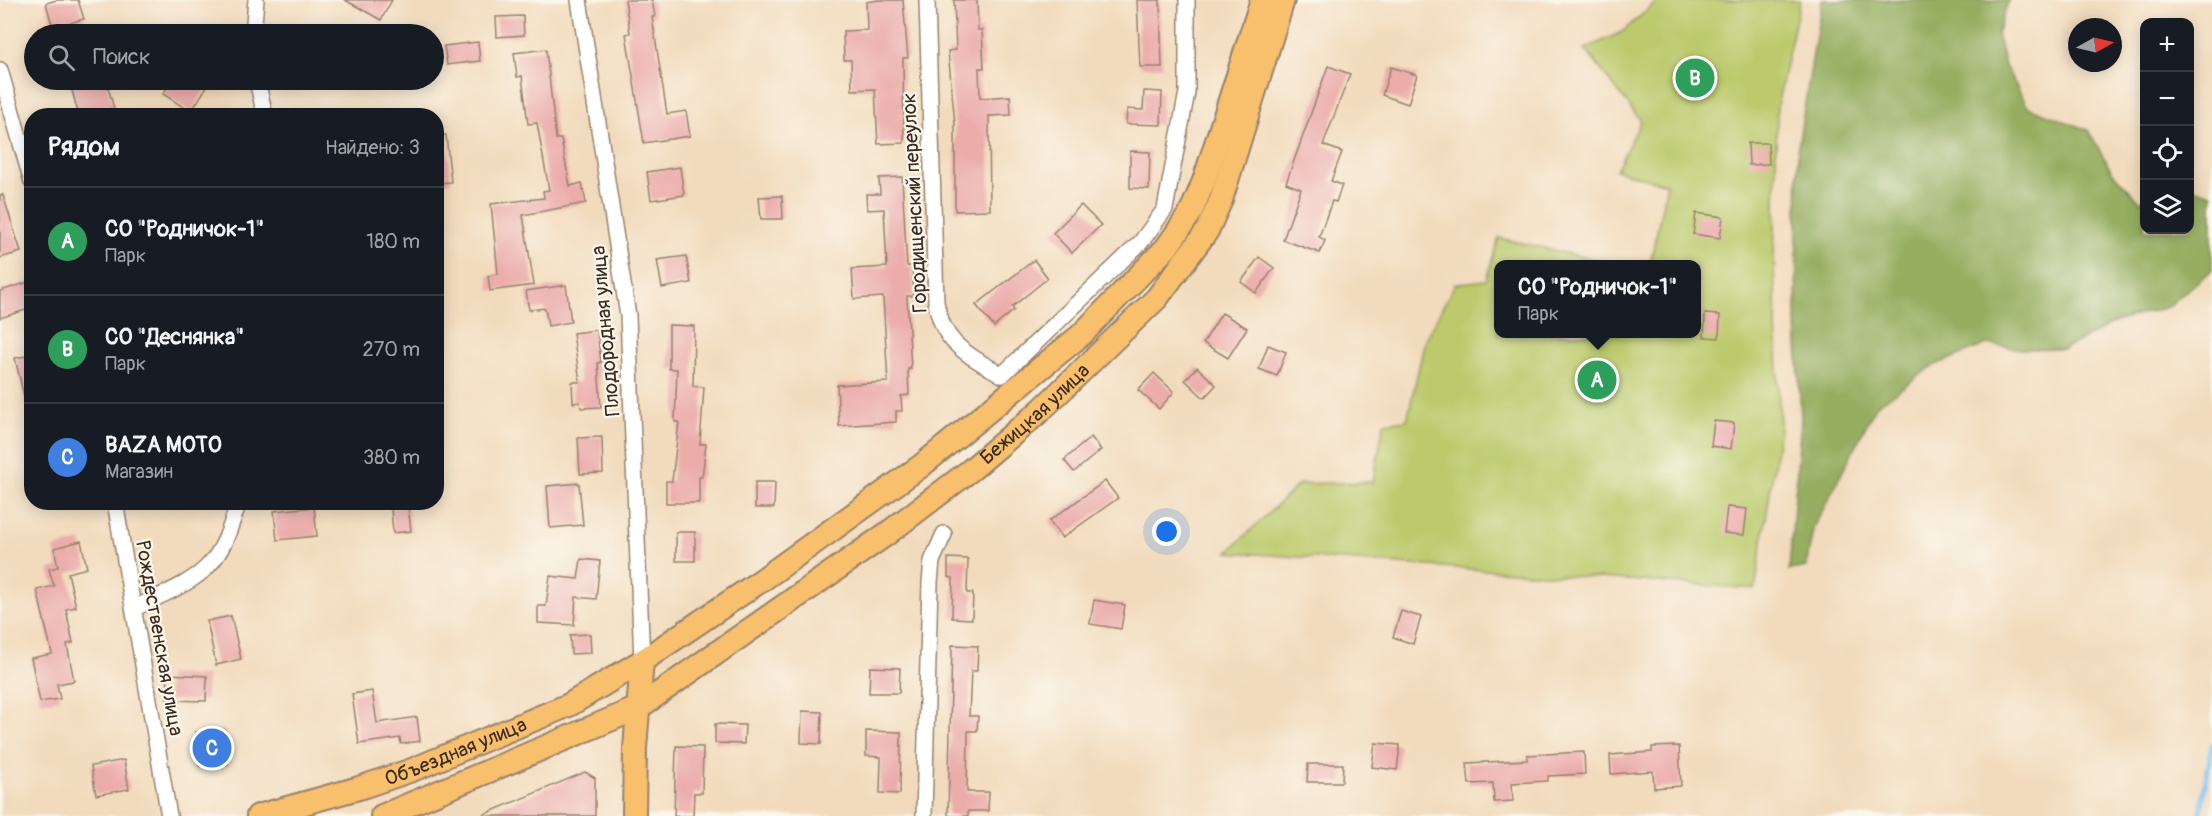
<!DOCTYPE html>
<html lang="ru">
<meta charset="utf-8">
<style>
:root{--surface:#171b24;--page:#242831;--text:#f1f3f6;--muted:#9ea1a6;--line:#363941;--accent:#d1495b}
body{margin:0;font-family:Pangolin,sans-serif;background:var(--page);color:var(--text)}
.controls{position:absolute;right:18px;top:18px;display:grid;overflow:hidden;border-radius:12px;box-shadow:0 3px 15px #0003}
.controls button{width:54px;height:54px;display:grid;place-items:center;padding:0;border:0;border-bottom:2px solid var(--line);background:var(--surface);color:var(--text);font:30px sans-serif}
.compass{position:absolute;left:2068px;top:18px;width:54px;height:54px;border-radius:50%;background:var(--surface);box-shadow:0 3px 15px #0003;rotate:82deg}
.you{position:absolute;left:1167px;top:532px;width:21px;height:21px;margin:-15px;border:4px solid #fff;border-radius:50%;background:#1a73e8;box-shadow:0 0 0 9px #1a73e833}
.badge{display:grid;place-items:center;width:39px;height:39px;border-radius:50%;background:var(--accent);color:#fff;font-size:20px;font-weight:700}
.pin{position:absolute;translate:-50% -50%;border:3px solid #fff;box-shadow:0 2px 6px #0006}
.popup{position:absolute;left:1494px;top:260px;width:207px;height:78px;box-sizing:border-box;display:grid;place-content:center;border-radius:12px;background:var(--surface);filter:drop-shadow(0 2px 4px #0005);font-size:20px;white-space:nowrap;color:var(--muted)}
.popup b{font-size:22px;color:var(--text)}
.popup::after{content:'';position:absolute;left:50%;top:100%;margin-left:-12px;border:12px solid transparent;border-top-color:var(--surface)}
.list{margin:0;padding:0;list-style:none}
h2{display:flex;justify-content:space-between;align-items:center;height:78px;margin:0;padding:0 24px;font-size:26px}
h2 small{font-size:20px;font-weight:400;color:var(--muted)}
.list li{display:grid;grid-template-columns:39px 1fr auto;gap:18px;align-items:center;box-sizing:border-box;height:108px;padding:0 24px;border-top:2px solid var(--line)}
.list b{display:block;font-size:22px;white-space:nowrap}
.list p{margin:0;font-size:20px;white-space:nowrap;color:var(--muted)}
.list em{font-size:20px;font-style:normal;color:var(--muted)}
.icon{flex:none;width:33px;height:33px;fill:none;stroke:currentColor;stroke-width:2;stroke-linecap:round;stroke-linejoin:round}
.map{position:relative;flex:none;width:2212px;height:816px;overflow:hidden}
.search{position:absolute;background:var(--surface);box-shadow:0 3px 15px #0003;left:24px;top:24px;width:420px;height:66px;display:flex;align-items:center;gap:15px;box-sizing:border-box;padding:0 21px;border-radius:33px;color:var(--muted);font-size:22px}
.panel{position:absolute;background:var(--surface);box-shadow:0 3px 15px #0003;left:24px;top:108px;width:420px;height:402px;border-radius:24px}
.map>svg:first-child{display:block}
.green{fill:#bcca6d;stroke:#7c7a46;stroke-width:1.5}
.forest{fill:#95ae60;stroke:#686c3f;stroke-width:1.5}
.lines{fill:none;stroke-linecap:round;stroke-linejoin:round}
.stream{stroke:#78c0f0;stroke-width:5}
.building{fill:#ebacaa}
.street-casing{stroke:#96826e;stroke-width:18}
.primary-casing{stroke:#96826e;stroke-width:26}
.street{stroke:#fff;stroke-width:15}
.primary{stroke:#f8bf6c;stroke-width:22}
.labels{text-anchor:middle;stroke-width:4.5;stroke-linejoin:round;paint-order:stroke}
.street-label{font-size:20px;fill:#3b2a1e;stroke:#fbf7ec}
</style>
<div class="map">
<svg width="2212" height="816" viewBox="0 0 2212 816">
<rect width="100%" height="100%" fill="#fbf7ec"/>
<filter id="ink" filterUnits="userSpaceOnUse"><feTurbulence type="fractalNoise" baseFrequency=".0167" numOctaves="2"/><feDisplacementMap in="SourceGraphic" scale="12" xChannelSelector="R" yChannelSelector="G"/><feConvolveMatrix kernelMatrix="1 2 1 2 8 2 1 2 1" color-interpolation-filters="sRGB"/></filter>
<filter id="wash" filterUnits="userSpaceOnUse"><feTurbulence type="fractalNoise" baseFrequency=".008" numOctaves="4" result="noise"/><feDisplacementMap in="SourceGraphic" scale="24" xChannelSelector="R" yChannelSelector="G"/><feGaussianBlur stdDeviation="1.35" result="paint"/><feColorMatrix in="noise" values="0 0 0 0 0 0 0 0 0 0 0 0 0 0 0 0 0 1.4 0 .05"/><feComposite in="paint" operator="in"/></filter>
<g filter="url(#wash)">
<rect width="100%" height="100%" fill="#f2dbbd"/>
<polygon class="green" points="1659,0 1800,0 1777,106 1774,267 1780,428 1755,589 1228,552 1299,484 1373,482 1384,423 1407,420 1425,340 1455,284 1486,280 1499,238 1615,264 1498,264 1498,334 1696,334 1696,264 1650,264 1667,184 1616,170 1641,121 1585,49 1622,32"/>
<polygon class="forest" points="1822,0 2009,0 1997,34 2005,66 2028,107 2088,130 2112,172 2140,201 2144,199 2144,230 2190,230 2190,187 2212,194 2212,270 2167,307 2118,321 2064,349 2022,349 1987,344 1933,366 1876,406 1813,529 1806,567 1789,570 1801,419 1796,321 1798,146"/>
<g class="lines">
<polyline class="stream" points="2200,816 2212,745"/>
</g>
<g id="blocks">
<g class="building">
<polygon points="57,0 78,0 84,19 53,28 46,3"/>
<polygon points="345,0 392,0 381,20"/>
<polygon points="625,0 652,0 655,17 652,17 667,114 686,111 690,136 644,143 626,34 630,33"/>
<polygon points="879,0 903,0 908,58 903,58 904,143 878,144 875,89 852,90 851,60 844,60 843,31 867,30 866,2"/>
<polygon points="954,0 977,0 978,30 982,30 984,68 979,68 980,98 1010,96 1011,115 989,116 990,210 955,211 955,124 948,51 956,50"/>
<polygon points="1137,0 1160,0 1162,67 1140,67"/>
<polygon points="523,16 524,35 497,37 496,17"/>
<polygon points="478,42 480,61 447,65 444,46"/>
<polygon points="546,49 556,139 561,139 570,186 582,183 586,203 523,215 534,285 490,291 488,276 498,274 491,204 544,198 543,191 549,190 537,123 528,124 522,76 517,77 514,53"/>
<polygon points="1328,66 1350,74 1323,145 1342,152 1331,181 1342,185 1336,202 1332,201 1319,237 1325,240 1320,253 1283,240 1301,189 1286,183"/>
<polygon points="1391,67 1417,75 1408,104 1382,95"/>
<polygon points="69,80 106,80 114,108 79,116"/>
<polygon points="172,80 211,80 191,112 163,94"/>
<polygon points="1144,91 1162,92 1161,125 1126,124 1127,109 1143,110"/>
<polygon points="446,135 451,182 436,183 436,136"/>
<polygon points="1748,143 1768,143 1769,164 1749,165"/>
<polygon points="1130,151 1150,152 1149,189 1130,188"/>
<polygon points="680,167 684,195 651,200 647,172"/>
<polygon points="902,177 907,266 912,266 914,296 907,296 911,369 908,369 909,395 901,396 902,411 896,411 896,422 839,426 837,385 888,382 883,297 854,299 852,269 887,267 884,209 867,210 866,194 880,194 879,178"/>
<polygon points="0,195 3,195 21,252 0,258"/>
<polygon points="782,196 783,219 761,219 759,197"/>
<polygon points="1081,205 1101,225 1072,253 1053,233"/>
<polygon points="1696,213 1723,217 1720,238 1693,234"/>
<polygon points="686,256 691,283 662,288 657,260"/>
<polygon points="1259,257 1274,268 1256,293 1241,282"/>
<polygon points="1034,260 1048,278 1012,307 1014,310 994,327 976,305"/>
<polygon points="32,281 32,308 0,318 0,291"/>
<polygon points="566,285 571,322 548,326 545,308 529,310 526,291"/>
<polygon points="1222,313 1247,328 1228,358 1203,343"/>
<polygon points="1705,314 1720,315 1719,338 1704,337"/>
<polygon points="669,325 694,326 693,386 704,387 700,444 706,444 702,477 699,477 699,503 666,503 666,481 672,481 679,422 675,422 677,369 669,369"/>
<polygon points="597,330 601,362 598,363 601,407 581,408 580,402 573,403 572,382 580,382 573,333"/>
<polygon points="1268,345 1286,352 1277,376 1259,369"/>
<polygon points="32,355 32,405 26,405 15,358"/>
<polygon points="1197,367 1216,385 1204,398 1185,380"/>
<polygon points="1154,373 1174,392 1159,409 1138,390"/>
<polygon points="1714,421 1734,423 1731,449 1711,446"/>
<polygon points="602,437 603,473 580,474 578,438"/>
<polygon points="1091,437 1101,450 1074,472 1064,460"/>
<polygon points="1105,481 1118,498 1062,538 1049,521"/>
<polygon points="755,482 775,482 774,508 755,508"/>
<polygon points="579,483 583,525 550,528 547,486"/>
<polygon points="408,506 411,531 393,533 391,508"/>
<polygon points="314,507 317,536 277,540 274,511"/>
<polygon points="1727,507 1747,509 1744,535 1724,533"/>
<rect x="676" y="532" width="19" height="29"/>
<polygon points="81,541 87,568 68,573 76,607 66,609 73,643 67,644 74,681 57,684 60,699 40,702 31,658 52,654 37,590 54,586 49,569 58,567 54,548"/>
<polygon points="948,558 968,559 967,593 973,593 972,619 952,618 953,578 948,577"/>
<polygon points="581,559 600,561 596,599 576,597 574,625 538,623 538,606 546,606 550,576 578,579"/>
<polygon points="1094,600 1125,605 1121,629 1090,624"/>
<polygon points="1401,611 1421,617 1413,644 1393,637"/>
<polygon points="231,616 241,659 216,665 207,621"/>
<polygon points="590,634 591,653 571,654 570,635"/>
<polygon points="952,645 978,646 977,671 971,671 969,716 978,716 977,731 968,731 967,792 989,792 988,811 968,811 968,816 948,816"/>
<polygon points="870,667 900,668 899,693 869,693"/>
<polygon points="168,674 207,676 206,701 167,700"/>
<polygon points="372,691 377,723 417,717 420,741 401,744 400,738 359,744 352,694"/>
<polygon points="802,711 822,712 821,744 801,743"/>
<polygon points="715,724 745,725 744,744 715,743"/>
<polygon points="225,730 228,764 199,766 196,732"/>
<polygon points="866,731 901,732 900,794 880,793 881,757 866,756"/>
<polygon points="1375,743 1400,745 1397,770 1372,767"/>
<polygon points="676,746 703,747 702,793 694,793 693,816 674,816"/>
<polygon points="1679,746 1681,786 1654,788 1653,771 1611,774 1610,755 1652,752 1652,747"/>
<polygon points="1584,752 1585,774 1548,776 1548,781 1512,783 1513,801 1494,802 1493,783 1469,784 1467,763 1527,760 1527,755"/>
<polygon points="124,760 129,789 96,795 91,766"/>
<polygon points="1308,764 1343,764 1342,782 1307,782"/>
<polygon points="585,772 595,778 595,816 480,816"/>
</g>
</g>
</g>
<g filter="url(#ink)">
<use href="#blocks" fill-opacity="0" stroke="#96826e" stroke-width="1.5"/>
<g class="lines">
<defs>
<g id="street">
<polyline points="579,0 628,316 642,661"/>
<path d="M927,0L936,302C943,345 967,354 1002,375L1141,242L1165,209L1187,92V0"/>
<polyline points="253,34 256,0"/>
<polyline points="0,70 32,182"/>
<polyline points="257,80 265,116"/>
<polyline points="115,502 169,816"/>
<path d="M135,608C158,596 190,585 208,566C225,549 231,524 239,502"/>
<polyline points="924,816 930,582 932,561 944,534"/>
</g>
<g id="primary">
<path id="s1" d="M258,816L359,788L412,770L569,705L642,661L762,580L921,466L1081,335L1167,247L1191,212L1204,181L1262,0"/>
<path id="s2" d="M382,816L638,708L888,533L972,469L1040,411L1157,298L1207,231L1221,200L1283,0"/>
<polyline points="634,816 635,748 642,661"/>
</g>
</defs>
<use href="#street" class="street-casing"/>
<use href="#primary" class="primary-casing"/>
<use href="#street" class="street"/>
<use href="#primary" class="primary"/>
</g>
</g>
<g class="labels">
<g class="street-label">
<text transform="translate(914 203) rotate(-93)" y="7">Городищенский переулок</text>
<text transform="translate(605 331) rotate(-95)" y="7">Плодородная улица</text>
<text dy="7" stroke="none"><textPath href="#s2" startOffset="772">Бежицкая улица</textPath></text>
<text transform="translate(160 638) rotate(80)" y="7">Рождественская улица</text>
<text dy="7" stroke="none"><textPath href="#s1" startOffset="208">Объездная улица</textPath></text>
</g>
</g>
</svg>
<div class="controls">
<button>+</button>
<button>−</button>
<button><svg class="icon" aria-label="locate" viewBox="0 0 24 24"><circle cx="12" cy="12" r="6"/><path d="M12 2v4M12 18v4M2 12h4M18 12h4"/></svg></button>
<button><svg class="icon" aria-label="layers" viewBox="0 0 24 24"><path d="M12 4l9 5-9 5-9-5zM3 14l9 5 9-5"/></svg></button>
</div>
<svg class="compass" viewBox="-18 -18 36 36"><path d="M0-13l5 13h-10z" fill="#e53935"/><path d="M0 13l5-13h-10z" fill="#9ea1a6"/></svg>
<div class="you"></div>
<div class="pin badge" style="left:1597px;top:380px;background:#2e9e5b">A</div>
<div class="popup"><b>СО &quot;Родничок-1&quot;</b>Парк</div>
<div class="pin badge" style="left:1695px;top:78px;background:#2e9e5b">B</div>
<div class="pin badge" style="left:212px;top:748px;background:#3f7fe0">C</div>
<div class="search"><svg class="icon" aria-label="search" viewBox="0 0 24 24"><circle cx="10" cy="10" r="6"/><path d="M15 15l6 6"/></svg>Поиск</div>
<section class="panel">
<h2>Рядом<small>Найдено: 3</small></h2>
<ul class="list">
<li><span class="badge" style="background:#2e9e5b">A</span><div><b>СО &quot;Родничок-1&quot;</b><p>Парк</p></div><em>180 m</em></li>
<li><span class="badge" style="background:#2e9e5b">B</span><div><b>СО &quot;Деснянка&quot;</b><p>Парк</p></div><em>270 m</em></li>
<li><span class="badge" style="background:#3f7fe0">C</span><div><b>BAZA MOTO</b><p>Магазин</p></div><em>380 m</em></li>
</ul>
</section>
</div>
